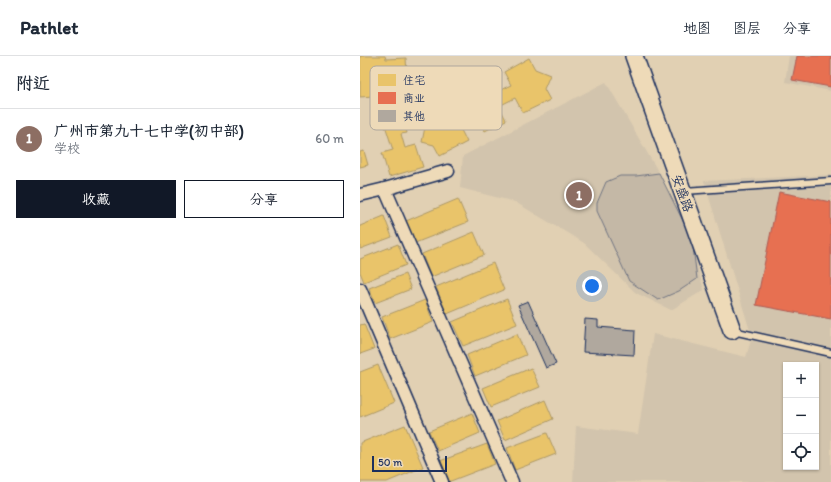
<!DOCTYPE html>
<html lang="zh">
<meta charset="utf-8">
<style>
:root{--surface:#fff;--page:#f6f6f7;--text:#1f2937;--muted:#747a83;--line:#e0e1e3;--accent:#111827}
body{margin:0;font-family:Itim,"LXGW WenKai TC",sans-serif;background:var(--page);color:var(--text)}
.controls{position:absolute;right:12px;bottom:12px;display:grid;overflow:hidden;border-radius:0px;box-shadow:0 1px 3px #0004}
.controls button{width:36px;height:36px;display:grid;place-items:center;padding:0;border:0;border-bottom:1px solid var(--line);background:var(--surface);color:var(--text);font:20px sans-serif}
.scale{position:absolute;left:12px;bottom:10px;width:75px;box-sizing:border-box;padding-left:4px;border:2px solid #1b2f5e;border-top:0;font-size:11px;line-height:14px;white-space:nowrap;color:#1b2f5e;-webkit-text-stroke:3px #eedab8;paint-order:stroke}
.you{position:absolute;left:232px;top:230px;width:14px;height:14px;margin:-10px;border:3px solid #fff;border-radius:50%;background:#1a73e8;box-shadow:0 0 0 6px #1a73e833}
.badge{display:grid;place-items:center;width:26px;height:26px;border-radius:50%;background:var(--accent);color:#fff;font-size:13px;font-weight:700}
.pin{position:absolute;translate:-50% -50%;border:2px solid #fff;box-shadow:0 1px 4px #0006}
.list{margin:0;padding:0;list-style:none}
h2{display:flex;justify-content:space-between;align-items:center;height:52px;margin:0;padding:0 16px;font-size:17px}
h2 small{font-size:13px;font-weight:400;color:var(--muted)}
.list li{display:grid;grid-template-columns:26px 1fr auto;gap:12px;align-items:center;box-sizing:border-box;height:60px;padding:0 16px;border-top:1px solid var(--line)}
.list b{display:block;font-size:15px;white-space:nowrap}
.list p{margin:0;font-size:13px;white-space:nowrap;color:var(--muted)}
.list em{font-size:13px;font-style:normal;color:var(--muted)}
.actions{display:flex;gap:8px;padding:12px 16px}
.actions a{flex:1;padding:9px 0;border:1px solid var(--accent);border-radius:0px;text-align:center;font-size:14px;color:var(--accent)}
.actions .main{background:var(--accent);color:#fff}
.icon{flex:none;width:22px;height:22px;fill:none;stroke:currentColor;stroke-width:2;stroke-linecap:round;stroke-linejoin:round}
.map{position:relative;flex:none;width:471px;height:426px;overflow:hidden}
header{display:flex;align-items:center;gap:24px;box-sizing:border-box;height:56px;padding:0 20px;background:var(--surface);border-bottom:1px solid var(--line)}
header strong{font-size:19px}
nav{display:flex;gap:22px;margin-inline-start:auto;font-size:14px}
main{display:flex}
aside{flex:1;background:var(--surface)}
.map>svg:first-child{display:block}
.built{fill:#d2c4ad;fill-rule:evenodd}
.green{fill:#c4b8a6;stroke:#707482}
.homes{fill:#e9c46a;stroke:#ab9766}
.shops{fill:#e76f51;stroke:#aa5c55}
.building{fill:#b0a89e;stroke:#1b2f5e}
.lines{fill:none;stroke-linecap:round;stroke-linejoin:round}
.lane-casing{stroke:#1b2f5e;stroke-width:9}
.street-casing{stroke:#1b2f5e;stroke-width:15}
.secondary-casing{stroke:#1b2f5e;stroke-width:20}
.lane{stroke:#eedab8;stroke-width:6}
.street{stroke:#eedab8;stroke-width:12}
.secondary{stroke:#eedab8;stroke-width:17}
.labels{text-anchor:middle;stroke-width:4;stroke-linejoin:round;paint-order:stroke}
.street-label{font-size:13px;fill:#1b2f5e;stroke:#eedab8}
.key{fill:#eedab8;stroke:#afa79d;stroke-width:1}
.key-label{font-size:11px;fill:#1b2f5e}
</style>
<header>
<strong>Pathlet</strong>
<nav><a>地图</a><a>图层</a><a>分享</a></nav>
</header>
<main>
<aside>
<h2>附近<small></small></h2>
<ul class="list">
<li><span class="badge" style="background:#8d6e63">1</span><div><b>广州市第九十七中学(初中部)</b><p>学校</p></div><em>60 m</em></li>
</ul>
<div class="actions"><a class="main">收藏</a><a>分享</a></div>
</aside>
<div class="map">
<svg width="471" height="426" viewBox="0 0 471 426">
<rect width="100%" height="100%" fill="#e1d0b3"/>
<filter id="ink" filterUnits="userSpaceOnUse"><feTurbulence type="fractalNoise" baseFrequency=".025" numOctaves="2"/><feDisplacementMap in="SourceGraphic" scale="8" xChannelSelector="R" yChannelSelector="G"/><feConvolveMatrix kernelMatrix="1 2 1 2 8 2 1 2 1" color-interpolation-filters="sRGB"/></filter>
<g filter="url(#ink)">
<g class="built">
<polygon points="429,0 471,0 471,35 425,26"/>
<polygon points="246,26 299,117 327,174 344,234 311,254 276,237 224,187 155,146 100,132 103,100"/>
<path d="M471,119V426H213L216,370L278,378L293,278L386,301L392,281L344,125ZM426,309H456V411H426Z"/>
</g>
<polygon class="green" points="299,117 332,183 337,223 319,235 298,244 269,225 237,155 237,147 246,126 260,120 276,120"/>
<g class="homes">
<polygon points="0,0 25,0 26,3 46,2 47,19 27,20 28,39 0,41"/>
<polygon points="169,2 175,13 190,19 184,33 190,44 163,57 155,42 139,50 146,64 125,75 118,62 100,72 107,86 80,100 74,89 62,86 65,71 59,60 86,46 93,59 109,51 102,38 127,24 134,37 151,29 144,16"/>
<polygon points="43,60 47,77 41,78 45,92 56,89 63,111 29,121 22,97 33,94 24,66"/>
<polygon points="4,95 8,109 0,111 0,96"/>
<polygon points="98,143 108,166 55,187 46,165"/>
<polygon points="24,160 32,181 0,193 0,170"/>
<polygon points="114,176 124,199 71,221 62,198"/>
<polygon points="38,188 46,209 4,226 0,216 0,203"/>
<polygon points="133,207 144,234 87,258 76,231"/>
<polygon points="45,218 51,233 15,247 9,232"/>
<polygon points="147,243 157,268 103,290 92,266"/>
<polygon points="65,244 73,266 30,283 22,261"/>
<polygon points="4,268 14,293 0,298 0,269"/>
<polygon points="157,278 166,299 115,320 107,299"/>
<polygon points="18,309 34,347 0,361 0,316"/>
<polygon points="171,312 180,331 131,351 123,332"/>
<polygon points="185,344 193,363 145,384 137,365"/>
<polygon points="112,357 120,377 78,395 69,375"/>
<polygon points="45,369 63,411 27,426 0,426 0,387"/>
<polygon points="187,377 196,398 155,414 147,392"/>
<polygon points="127,388 135,408 88,426 80,405"/>
</g>
<g class="shops">
<polygon points="437,0 471,0 471,31 432,24"/>
<polygon points="419,136 471,146 471,263 396,249"/>
</g>
<g class="building">
<polygon points="168,245 196,308 186,312 158,249"/>
<polygon points="225,263 238,264 238,271 275,274 274,299 223,296"/>
</g>
<g class="lines">
<defs>
<g id="lane">
<polyline points="324,135 471,125"/>
<polyline points="373,275 471,297"/>
</g>
<g id="street">
<polyline points="25,133 152,426"/>
<polyline points="0,139 25,133 88,115"/>
<polyline points="0,233 82,426"/>
</g>
<polyline id="secondary" points="274,0 372,274"/>
</defs>
<use href="#lane" class="lane-casing"/>
<use href="#street" class="street-casing"/>
<use href="#secondary" class="secondary-casing"/>
<use href="#lane" class="lane"/>
<use href="#street" class="street"/>
<use href="#secondary" class="secondary"/>
</g>
</g>
<g class="labels">
<g class="street-label">
<text transform="translate(323 137) rotate(70)" y="5">安盛路</text>
</g>
</g>
<rect x="10" y="10" width="132" height="64" rx="6" class="key"/>
<rect x="18" y="18" width="18" height="12" fill="#e9c46a"/>
<rect x="18" y="36" width="18" height="12" fill="#e76f51"/>
<rect x="18" y="54" width="18" height="12" fill="#b0a89e"/>
<g class="key-label">
<text x="43" y="28">住宅</text>
<text x="43" y="46">商业</text>
<text x="43" y="64">其他</text>
</g>
</svg>
<div class="controls">
<button>+</button>
<button>−</button>
<button><svg class="icon" aria-label="locate" viewBox="0 0 24 24"><circle cx="12" cy="12" r="6"/><path d="M12 2v4M12 18v4M2 12h4M18 12h4"/></svg></button>
</div>
<div class="scale">50 m</div>
<div class="you"></div>
<div class="pin badge" style="left:219px;top:139px;background:#8d6e63">1</div>
</div>
</main>
